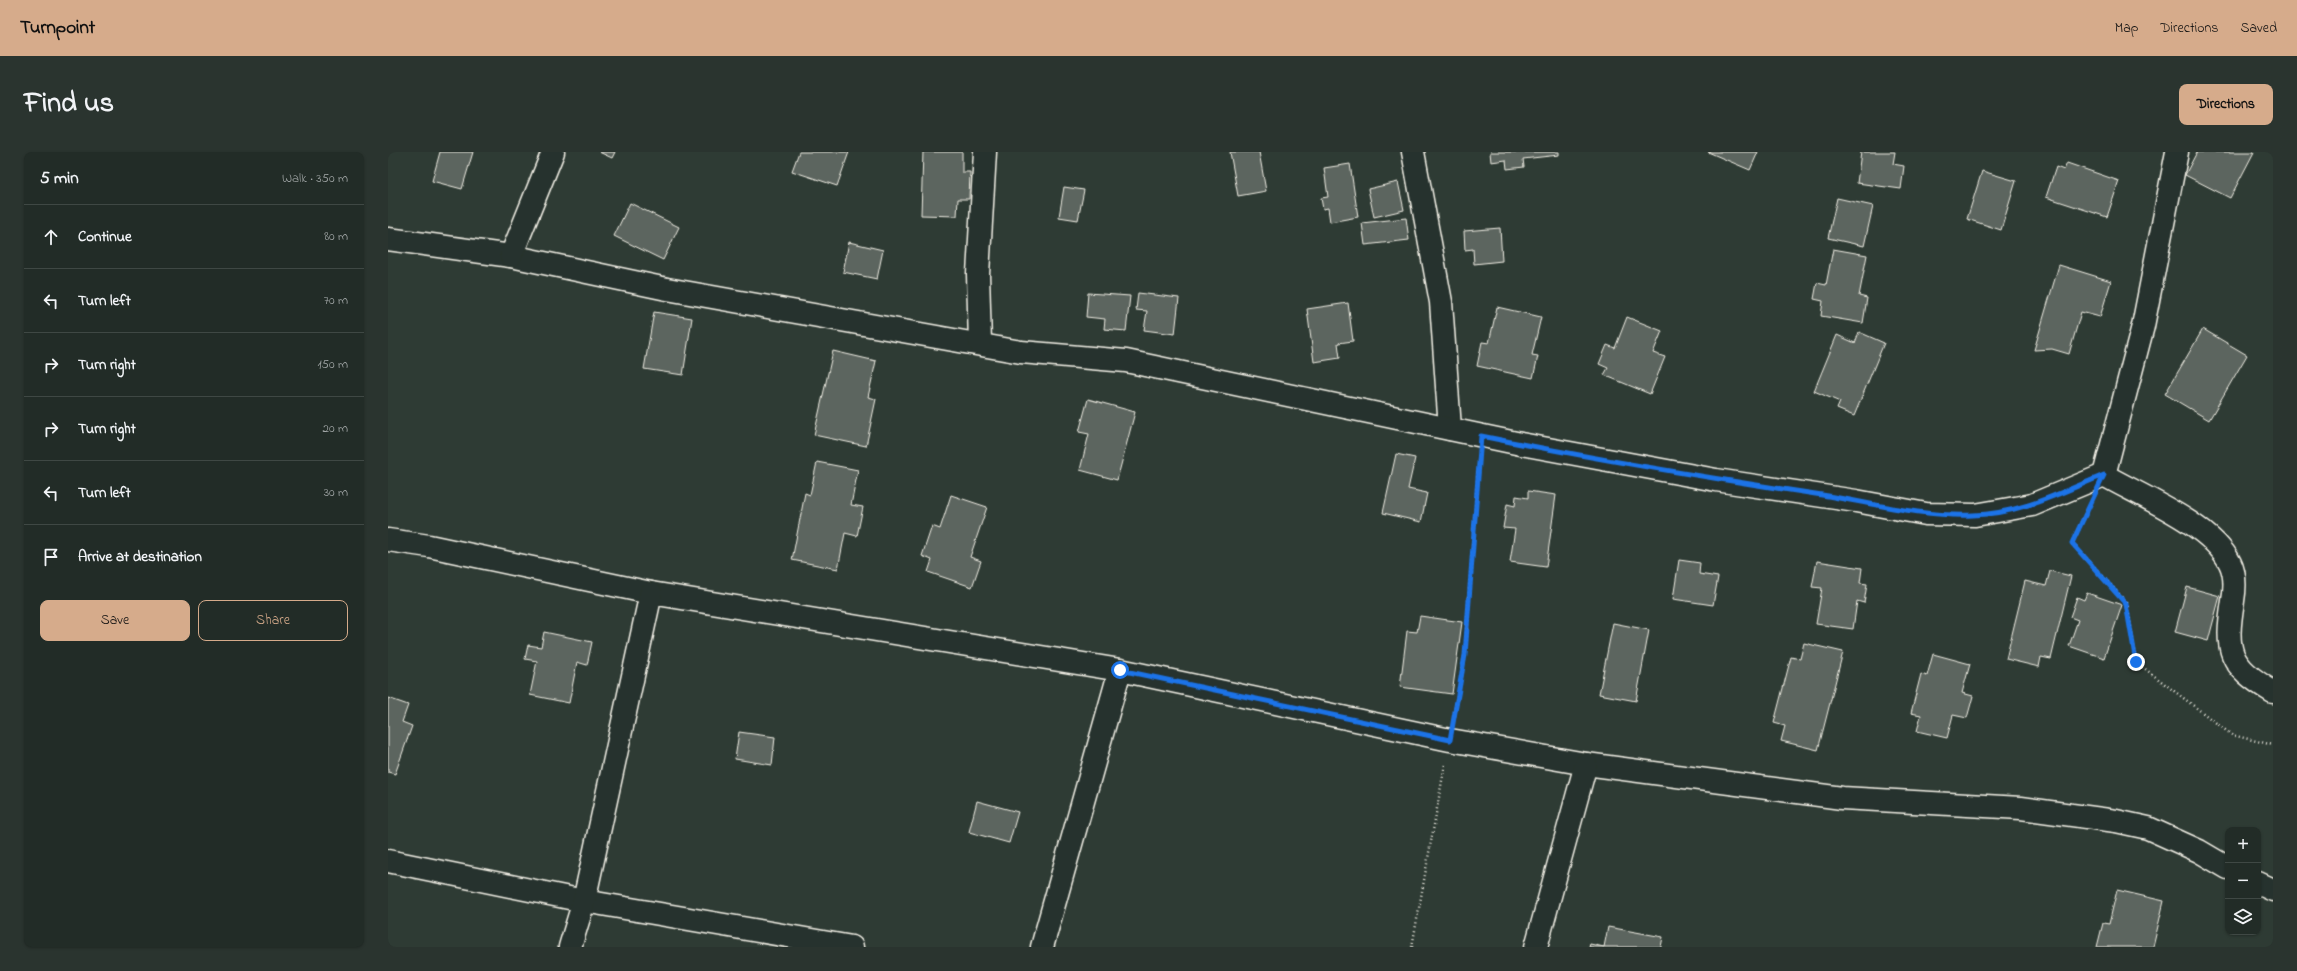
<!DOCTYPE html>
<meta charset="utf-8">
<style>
:root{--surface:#222c27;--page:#2a342f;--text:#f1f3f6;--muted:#a2a7a7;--line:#3f4844;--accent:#d6ab8b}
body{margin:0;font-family:"Indie Flower",sans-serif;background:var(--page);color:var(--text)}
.controls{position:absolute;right:12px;bottom:12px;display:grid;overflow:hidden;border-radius:8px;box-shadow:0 1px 3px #0004}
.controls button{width:36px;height:36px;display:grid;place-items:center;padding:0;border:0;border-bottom:1px solid var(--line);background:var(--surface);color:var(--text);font:20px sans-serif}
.stop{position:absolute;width:12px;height:12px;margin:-9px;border:3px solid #1a73e8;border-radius:50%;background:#fff}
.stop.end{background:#1a73e8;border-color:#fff;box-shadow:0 1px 4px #0008}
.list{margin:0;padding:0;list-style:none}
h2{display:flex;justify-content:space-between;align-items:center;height:52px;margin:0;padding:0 16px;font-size:17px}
h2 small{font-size:13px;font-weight:400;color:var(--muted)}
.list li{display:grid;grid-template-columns:26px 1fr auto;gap:12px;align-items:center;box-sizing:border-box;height:64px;padding:0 16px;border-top:1px solid var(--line)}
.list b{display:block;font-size:15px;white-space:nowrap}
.list em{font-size:13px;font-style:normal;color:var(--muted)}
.actions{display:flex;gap:8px;padding:12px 16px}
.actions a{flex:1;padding:9px 0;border:1px solid var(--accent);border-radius:8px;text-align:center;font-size:14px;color:var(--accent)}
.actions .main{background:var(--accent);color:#111}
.icon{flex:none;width:22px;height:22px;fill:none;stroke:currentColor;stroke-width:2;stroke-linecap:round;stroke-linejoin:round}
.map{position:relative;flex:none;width:1885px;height:795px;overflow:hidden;border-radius:8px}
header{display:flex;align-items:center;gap:24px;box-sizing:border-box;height:56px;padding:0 20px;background:var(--accent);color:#111}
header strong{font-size:19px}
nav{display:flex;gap:22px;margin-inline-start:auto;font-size:14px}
.intro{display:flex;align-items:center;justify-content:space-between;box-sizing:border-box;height:96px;padding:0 24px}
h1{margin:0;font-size:28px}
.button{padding:10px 18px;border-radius:8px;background:var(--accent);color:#111;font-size:14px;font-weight:700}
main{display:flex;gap:24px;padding:0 24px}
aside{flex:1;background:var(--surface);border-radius:8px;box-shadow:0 1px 3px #0004}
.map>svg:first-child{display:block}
.building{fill:#5c655e;stroke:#f4f1e8}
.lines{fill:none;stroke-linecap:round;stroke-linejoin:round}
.street-casing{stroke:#f4f1e8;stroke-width:25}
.path{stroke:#f4f1e8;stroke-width:2.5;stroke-dasharray:1 3;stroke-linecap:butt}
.street{stroke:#26332d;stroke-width:22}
.route{stroke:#1a73e8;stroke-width:5}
</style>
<header>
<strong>Turnpoint</strong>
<nav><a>Map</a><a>Directions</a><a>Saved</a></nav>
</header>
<div class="intro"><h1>Find us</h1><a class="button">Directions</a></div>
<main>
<aside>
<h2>5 min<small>Walk · 350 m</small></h2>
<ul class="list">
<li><svg class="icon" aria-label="ahead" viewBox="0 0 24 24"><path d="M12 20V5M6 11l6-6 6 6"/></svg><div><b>Continue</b></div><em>80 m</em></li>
<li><svg class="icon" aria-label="left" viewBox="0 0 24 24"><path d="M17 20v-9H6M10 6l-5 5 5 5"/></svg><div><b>Turn left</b></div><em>70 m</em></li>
<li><svg class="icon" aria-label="right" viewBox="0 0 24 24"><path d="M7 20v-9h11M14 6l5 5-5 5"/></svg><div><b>Turn right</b></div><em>150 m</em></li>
<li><svg class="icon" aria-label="right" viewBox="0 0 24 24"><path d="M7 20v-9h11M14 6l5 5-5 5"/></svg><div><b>Turn right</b></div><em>20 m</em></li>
<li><svg class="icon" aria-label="left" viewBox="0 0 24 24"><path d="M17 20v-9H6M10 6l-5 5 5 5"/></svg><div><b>Turn left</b></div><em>30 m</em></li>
<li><svg class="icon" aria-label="arrive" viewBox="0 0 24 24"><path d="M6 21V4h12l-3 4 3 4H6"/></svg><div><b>Arrive at destination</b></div></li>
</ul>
<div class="actions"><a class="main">Save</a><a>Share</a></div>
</aside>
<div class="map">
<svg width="1885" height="795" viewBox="0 0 1885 795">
<rect width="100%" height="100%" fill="#2e3b34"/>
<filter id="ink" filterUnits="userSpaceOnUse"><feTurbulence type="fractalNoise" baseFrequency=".025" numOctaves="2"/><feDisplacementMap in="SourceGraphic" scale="8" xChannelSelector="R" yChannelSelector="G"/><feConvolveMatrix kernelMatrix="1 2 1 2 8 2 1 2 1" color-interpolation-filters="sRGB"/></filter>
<g filter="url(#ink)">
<g class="building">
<polygon points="52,0 85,0 74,37 44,29"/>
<polygon points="211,0 227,0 224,6"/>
<polygon points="411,0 461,0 449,34 404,19"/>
<polygon points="535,0 574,0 574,20 582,20 581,47 570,47 569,64 533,63"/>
<polygon points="842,0 871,0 878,39 850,44"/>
<polygon points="1102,0 1171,0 1171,3 1135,7 1136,15 1119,17 1118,8 1103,10"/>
<polygon points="1320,0 1370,0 1362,18"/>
<polygon points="1473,0 1507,0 1505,12 1516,14 1513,37 1469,31"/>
<polygon points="1809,0 1866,0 1842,46 1797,23"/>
<polygon points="1679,11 1731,29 1719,65 1658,45 1668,15 1676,18"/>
<polygon points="962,12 970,65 942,70 940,56 935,57 933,46 940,45 936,16"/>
<polygon points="1594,19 1628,29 1613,78 1579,67"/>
<polygon points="1010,30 1016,58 986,65 980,37"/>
<polygon points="676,35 696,38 690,68 671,65"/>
<polygon points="1449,46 1485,54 1476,94 1440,86"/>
<polygon points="242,51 291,75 275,108 226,84"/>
<polygon points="1018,66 1021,88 977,93 974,71"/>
<polygon points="1112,76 1114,109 1086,112 1085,97 1077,98 1076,79"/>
<polygon points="461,90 495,98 489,127 455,120"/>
<polygon points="1445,97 1479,103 1471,144 1479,146 1475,171 1433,164 1435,149 1426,147 1429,131 1438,133"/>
<polygon points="1671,113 1723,129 1712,165 1693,160 1681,202 1664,197 1646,198"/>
<polygon points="700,141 742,144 738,179 716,177 717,167 698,165"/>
<polygon points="750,141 791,146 787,182 756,178 759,159 748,158"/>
<polygon points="960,151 965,189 950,191 952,206 926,210 919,157"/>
<polygon points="1109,155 1153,165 1144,203 1150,204 1145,226 1089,214 1094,190 1101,191"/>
<polygon points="266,160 304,166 295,223 256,217"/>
<polygon points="1239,165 1274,179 1265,201 1277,205 1262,242 1216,223 1220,216 1211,212 1219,193 1227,196"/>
<polygon points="1815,177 1859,203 1821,268 1777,242"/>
<polygon points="1471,180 1496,191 1466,264 1449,257 1452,250 1426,239 1449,183 1467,191"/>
<polygon points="445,199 488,209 480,245 488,247 478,294 426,283"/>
<polygon points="700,247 747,260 729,328 692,318 701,282 691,280"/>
<polygon points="1008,302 1027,306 1020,337 1039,341 1033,370 995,361"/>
<polygon points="429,310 470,318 463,353 475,355 469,384 457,381 450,417 404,408 417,341 422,343"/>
<polygon points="1140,339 1168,343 1158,415 1122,410 1127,377 1115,376 1119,352 1127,354 1128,344 1140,346"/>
<polygon points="563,343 599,355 582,405 593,409 584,435 540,420 544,408 534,404 544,374 552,377"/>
<polygon points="1291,408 1312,411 1311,422 1330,425 1325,453 1285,447"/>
<polygon points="1429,409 1474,416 1472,431 1479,432 1476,451 1469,449 1465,477 1428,472 1434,436 1424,435"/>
<polygon points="1662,419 1683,424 1663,507 1653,505 1651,515 1618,507 1637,429 1658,434"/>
<polygon points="1799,435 1832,444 1820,489 1787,480"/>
<polygon points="1699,441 1734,453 1716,506 1681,494 1690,468 1682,465 1689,445 1696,448"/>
<polygon points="1032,464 1074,470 1064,542 1012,535 1019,479 1029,480"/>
<polygon points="1225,471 1261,478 1248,549 1211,542"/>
<polygon points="156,480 204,490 199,513 189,510 181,551 142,543 149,509 137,507 140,493 153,495"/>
<polygon points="1416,491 1455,500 1430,598 1393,589 1397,574 1386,571 1403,505 1412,507"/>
<polygon points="1545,502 1582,512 1574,541 1585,544 1579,566 1565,563 1559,586 1529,579 1533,563 1523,561 1533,522 1539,524"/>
<polygon points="0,546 20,553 14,570 24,574 7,622 0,620"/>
<polygon points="351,580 387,585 384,613 347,607"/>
<polygon points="589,649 630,660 621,691 581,680"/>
<polygon points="1729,738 1776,749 1765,795 1709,795 1715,771 1721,772"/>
<polygon points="1220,775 1275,785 1273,795 1201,795 1202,792 1216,795"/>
</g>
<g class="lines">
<defs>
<g id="street">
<polyline points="1025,0 1053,150 1062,277"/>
<path d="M0,87L123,104L279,137L633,200L738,209L1133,292L1328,328L1468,349L1538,362L1587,363L1644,353L1716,323C1752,344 1823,372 1842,411C1848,423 1847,437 1845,449C1837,499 1840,513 1885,540"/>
<polyline points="123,104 165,0"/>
<polyline points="592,191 590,122 597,0"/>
<polyline points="1716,323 1755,174 1789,0"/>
<polyline points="0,388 41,394 263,441 732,518 1062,588 1198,612 1454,646 1633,656 1728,669 1760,676 1811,699 1840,716"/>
<polyline points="0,709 196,749 464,795"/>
<polyline points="1870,731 1885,738"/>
<polyline points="182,795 196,749 263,441"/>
<polyline points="654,795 732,518"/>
<polyline points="1148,795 1198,612"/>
</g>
</defs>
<use href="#street" class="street-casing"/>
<g class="path">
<polyline points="1699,359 1684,391 1739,451 1748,510 1844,583 1885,593"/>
<polyline points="1066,564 1077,503 1091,308"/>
<polyline points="1024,795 1057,612"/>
</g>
<use href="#street" class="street"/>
</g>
</g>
<g class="lines" filter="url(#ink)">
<path class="route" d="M732,518L1062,588L1077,503L1093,284C1206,307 1320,326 1434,343C1484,351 1534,365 1585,363C1632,362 1674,340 1716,323L1684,391L1738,452L1748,510"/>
</g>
</svg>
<div class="controls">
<button>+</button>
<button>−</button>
<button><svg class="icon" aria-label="layers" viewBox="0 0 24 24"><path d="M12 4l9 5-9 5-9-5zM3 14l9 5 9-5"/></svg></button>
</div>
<div class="stop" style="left:732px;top:518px"></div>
<div class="stop end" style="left:1748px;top:510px"></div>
</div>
</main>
